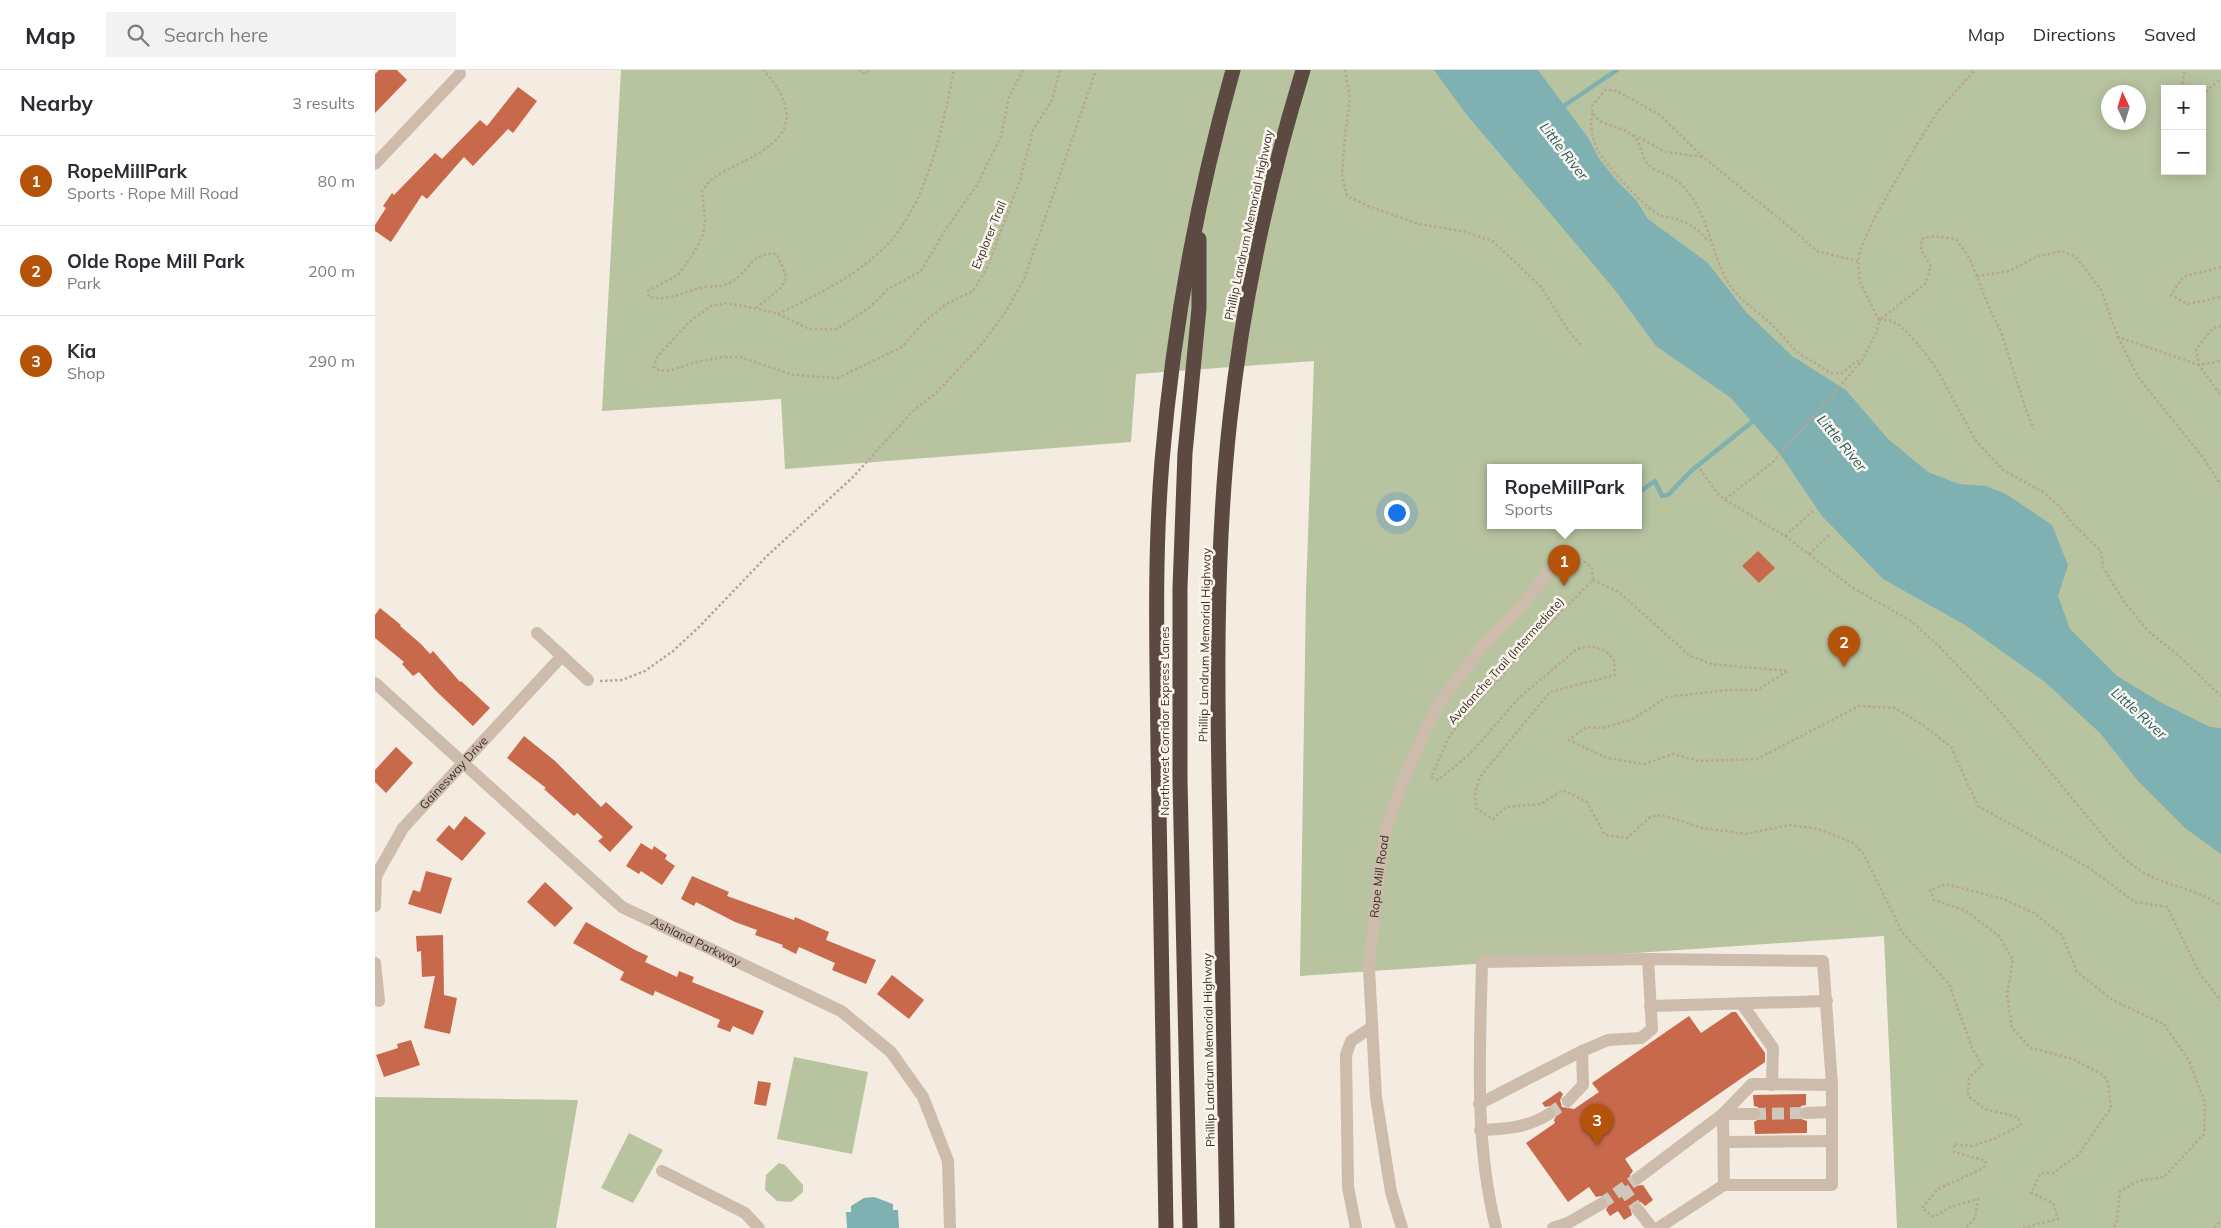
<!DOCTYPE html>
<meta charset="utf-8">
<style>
:root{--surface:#fff;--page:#f2f2f3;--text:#2b2b33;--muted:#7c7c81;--line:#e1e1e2;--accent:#b45309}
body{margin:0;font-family:Mulish,sans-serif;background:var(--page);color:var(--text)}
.controls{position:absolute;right:15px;top:15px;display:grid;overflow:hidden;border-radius:0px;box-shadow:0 2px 12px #0003}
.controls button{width:45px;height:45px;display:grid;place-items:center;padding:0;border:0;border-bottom:1px solid var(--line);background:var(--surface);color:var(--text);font:25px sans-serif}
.compass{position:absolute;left:1726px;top:15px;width:45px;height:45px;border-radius:50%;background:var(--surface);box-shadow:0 2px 12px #0003;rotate:356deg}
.you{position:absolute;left:1021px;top:442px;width:18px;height:18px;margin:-12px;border:4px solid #fff;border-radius:50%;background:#1a73e8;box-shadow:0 0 0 8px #1a73e833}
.badge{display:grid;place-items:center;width:32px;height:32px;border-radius:50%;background:var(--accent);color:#fff;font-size:16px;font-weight:700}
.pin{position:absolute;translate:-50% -41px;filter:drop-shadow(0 1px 2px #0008)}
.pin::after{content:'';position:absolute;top:26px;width:18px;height:15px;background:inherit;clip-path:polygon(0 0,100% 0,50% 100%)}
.popup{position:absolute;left:1112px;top:394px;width:155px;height:65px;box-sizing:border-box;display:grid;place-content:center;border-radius:0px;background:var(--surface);filter:drop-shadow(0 1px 4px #0005);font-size:16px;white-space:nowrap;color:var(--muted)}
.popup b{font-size:19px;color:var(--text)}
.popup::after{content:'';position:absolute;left:50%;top:100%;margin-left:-10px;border:10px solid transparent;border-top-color:var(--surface)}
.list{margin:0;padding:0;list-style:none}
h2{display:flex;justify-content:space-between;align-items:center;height:65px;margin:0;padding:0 20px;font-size:21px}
h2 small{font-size:16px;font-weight:400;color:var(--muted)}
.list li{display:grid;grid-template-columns:32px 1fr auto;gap:15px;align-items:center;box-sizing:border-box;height:90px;padding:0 20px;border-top:1px solid var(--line)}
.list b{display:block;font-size:19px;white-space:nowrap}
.list p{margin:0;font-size:16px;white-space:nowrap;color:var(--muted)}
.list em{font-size:16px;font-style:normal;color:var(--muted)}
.icon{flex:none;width:28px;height:28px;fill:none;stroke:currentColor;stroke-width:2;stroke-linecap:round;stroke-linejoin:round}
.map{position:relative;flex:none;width:1846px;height:1158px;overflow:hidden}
header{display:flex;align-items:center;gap:30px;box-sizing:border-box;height:70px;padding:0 25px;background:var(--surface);border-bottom:1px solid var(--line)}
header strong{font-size:24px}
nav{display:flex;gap:28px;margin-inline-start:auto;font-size:18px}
.search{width:350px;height:45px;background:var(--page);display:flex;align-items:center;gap:12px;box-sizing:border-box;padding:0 18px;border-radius:0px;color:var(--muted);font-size:19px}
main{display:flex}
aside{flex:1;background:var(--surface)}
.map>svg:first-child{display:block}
.green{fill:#b8c4a0;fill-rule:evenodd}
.water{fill:#7fb0b2}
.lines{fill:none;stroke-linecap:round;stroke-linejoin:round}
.stream{stroke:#7fb0b2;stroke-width:4.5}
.building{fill:#c8694b}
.minor-tunnel{stroke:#cfc6bd;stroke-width:12;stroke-dasharray:12 6;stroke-linecap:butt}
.path{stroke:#b9a596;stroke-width:2.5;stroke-dasharray:2.5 2.5;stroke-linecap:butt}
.minor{stroke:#cdbbac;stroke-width:12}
.highway{stroke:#5c4a42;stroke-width:15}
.labels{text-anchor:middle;stroke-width:5;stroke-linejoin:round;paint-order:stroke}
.street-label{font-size:12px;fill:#3b302b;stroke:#fbf5ee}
.water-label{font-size:14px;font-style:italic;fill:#1f5a5e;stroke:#fbf5ee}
</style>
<header>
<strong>Map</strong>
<div class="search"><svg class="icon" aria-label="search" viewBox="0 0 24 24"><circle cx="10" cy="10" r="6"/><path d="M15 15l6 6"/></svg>Search here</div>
<nav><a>Map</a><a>Directions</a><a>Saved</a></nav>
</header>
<main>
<aside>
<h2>Nearby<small>3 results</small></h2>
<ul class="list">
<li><span class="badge">1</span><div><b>RopeMillPark</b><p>Sports · Rope Mill Road</p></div><em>80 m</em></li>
<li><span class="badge">2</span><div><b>Olde Rope Mill Park</b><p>Park</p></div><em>200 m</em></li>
<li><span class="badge">3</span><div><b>Kia</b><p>Shop</p></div><em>290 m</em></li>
</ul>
</aside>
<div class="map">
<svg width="1846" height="1158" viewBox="0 0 1846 1158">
<rect width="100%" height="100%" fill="#f4ebe1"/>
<g class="green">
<path d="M246,0H1846V1158H1522L1509,866L925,906L931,523L939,291L761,304L756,372L410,399L406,329L227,341ZM1790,19H1827V101H1790ZM1734,22H1764V52H1734ZM1115,397H1263V455H1115Z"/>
<polygon points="419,987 493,1002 477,1084 402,1069"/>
<polygon points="0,1027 203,1030 181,1158 0,1158"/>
<polygon points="254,1063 288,1080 258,1133 226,1118"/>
<polygon points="404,1093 410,1095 428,1115 428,1122 416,1132 402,1131 390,1120 391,1105"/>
</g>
<g class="water">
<polygon points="1059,0 1163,0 1214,69 1223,87 1241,110 1261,130 1273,149 1333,193 1371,242 1417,286 1471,320 1512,368 1553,402 1584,414 1611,416 1631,424 1677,455 1693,495 1683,526 1695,559 1742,606 1785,632 1835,657 1846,658 1846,784 1810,758 1763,711 1725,663 1670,612 1590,555 1508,509 1447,446 1405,384 1356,328 1281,276 1240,220 1091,44"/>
<polygon points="499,1127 518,1134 518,1140 523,1140 524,1158 472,1158 471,1142 476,1142 476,1136 489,1128"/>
</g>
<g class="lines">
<g class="stream">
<polyline points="1190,35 1242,0"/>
<polyline points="1263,423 1280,411 1287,426 1293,425 1316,401 1377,352 1380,348"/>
</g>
</g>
<g class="building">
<polygon points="4,0 22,0 32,10 0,43 0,4"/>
<polygon points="143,17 162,31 138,63 133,59 98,96 89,87 52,129 47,125 16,172 0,161 0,155 11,138 8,136 17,123 19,125 60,83 67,89 105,50 112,56"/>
<polygon points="1383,481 1400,498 1384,513 1367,496"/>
<polygon points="5,538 26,555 25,556 46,574 55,584 58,581 85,612 86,611 115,638 98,656 60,620 44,602 38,606 27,594 29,592 0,568 0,545"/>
<polygon points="149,666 180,691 226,737 231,732 258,757 235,782 223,771 228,767 202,743 199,746 169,719 171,718 132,688"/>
<polygon points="21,677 38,693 11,723 0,712 0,700"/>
<polygon points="90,746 111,763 87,791 61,770 74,755 79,760"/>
<polygon points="266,773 277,780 279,776 292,785 290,789 300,796 287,815 266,801 264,804 251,796"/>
<polygon points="51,801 77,808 66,844 33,834 38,820 45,822"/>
<polygon points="317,806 354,822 352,826 419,850 420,847 454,862 451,870 501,890 491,914 457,900 460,893 424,877 421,884 407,877 408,875 380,865 382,860 360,852 321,832 319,836 306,829"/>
<polygon points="170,812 198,838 180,857 152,832"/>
<polygon points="211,852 260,880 273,886 270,892 302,907 304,901 319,907 317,912 389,941 378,965 358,956 355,962 342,957 345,950 280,921 278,926 245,910 249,902 198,873"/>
<polygon points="68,865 69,925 82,928 75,964 49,958 60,906 47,907 46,881 42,882 41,866"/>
<polygon points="517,905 549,930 534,949 502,924"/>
<polygon points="1357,942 1361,942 1390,983 1390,992 1250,1089 1258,1101 1255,1105 1256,1112 1260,1116 1268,1115 1278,1130 1270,1136 1266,1132 1258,1133 1255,1137 1257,1145 1249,1150 1243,1141 1235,1146 1231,1140 1234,1134 1233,1130 1226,1126 1221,1127 1214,1117 1193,1132 1151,1073 1180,1053 1179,1050 1182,1045 1181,1040 1175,1036 1170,1037 1167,1033 1185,1021 1188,1024 1185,1030 1187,1037 1199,1039 1224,1022 1217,1013 1314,946 1326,963"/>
<polygon points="36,970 45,995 9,1007 1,985 23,978 22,974"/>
<polygon points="383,1011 396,1013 391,1036 379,1034"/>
<polygon points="1431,1024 1431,1035 1426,1036 1423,1043 1424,1048 1432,1051 1432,1063 1380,1064 1379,1052 1386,1048 1387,1044 1383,1037 1379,1036 1378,1025"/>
</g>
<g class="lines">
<g class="minor-tunnel">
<polyline points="1174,1044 1193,1031"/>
<polyline points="1379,1044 1431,1043"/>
<polyline points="1248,1118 1263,1140"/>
<polyline points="1226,1134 1263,1108"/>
</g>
<g class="path">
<polyline points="484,0 487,3 492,3 494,0"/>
<polyline points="648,0 634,27 626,66 602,115 569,162 546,201 513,219 495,237 462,259 434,259 403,244 384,239 350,233 336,236 314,252 282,287 279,297 285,301 296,300 325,291 348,287 365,287 419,305 463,308 527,277 546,255 571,234 598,221 612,198 645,110 658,60 677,30 685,0"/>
<polyline points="970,0 975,29 970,65 967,105 972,126 993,136 1044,154 1091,162 1119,172 1166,217 1193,260 1206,275"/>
<polyline points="1807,19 1809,3 1812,0"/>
<polyline points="1827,25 1846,9"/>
<path d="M1217,43C1215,55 1217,70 1223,81C1234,98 1267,136 1285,145C1291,148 1300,148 1307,151C1318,155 1326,163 1334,172"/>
<polyline points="1259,65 1291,82 1327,87"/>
<path d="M1483,191L1442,181L1406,150L1328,87L1285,45L1242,21L1230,20L1217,36C1217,57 1243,54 1256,64C1267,71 1265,88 1275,96C1283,103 1296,105 1304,113C1335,139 1334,185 1356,217C1366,231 1382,241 1395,253C1405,262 1413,274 1424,283C1434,290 1445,295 1455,303H1467L1482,291L1486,292"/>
<polyline points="1846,197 1808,207 1796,225 1813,234 1846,227"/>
<polyline points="1602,206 1635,201 1661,187 1686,181 1701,187 1726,220 1743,267 1824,295 1846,291"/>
<path d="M381,238L407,217L411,206L402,184C376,182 376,199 358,211C349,217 341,216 331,217C311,220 295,232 274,227L273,221L304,204L318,184L328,165L330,151L327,121C331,116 335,110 340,107C364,91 418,76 411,40C408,24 399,11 388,0"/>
<path d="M403,244C440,226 481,206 510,177C553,133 567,58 579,0"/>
<polyline points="1506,249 1550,214 1556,196 1546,180 1547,169 1559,166 1581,169 1595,189 1611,230 1626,262 1652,343 1659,359"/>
<polyline points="1504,250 1514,250 1523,254 1542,273 1560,296 1601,371 1628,400 1668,422 1685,437 1698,454 1726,481 1728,497 1748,530 1772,560 1804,586 1846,626"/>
<polyline points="1846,256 1838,258 1821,279 1824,295 1846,326"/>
<polyline points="1743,267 1763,307 1827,386 1846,415"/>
<path d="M1325,399L1342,423L1352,431L1410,466L1478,518L1536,551L1565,577L1625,641L1735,774C1745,784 1755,795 1768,802C1792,817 1823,818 1846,836"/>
<polyline points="1350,429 1397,393 1486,292 1502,261 1504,250 1485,212 1483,194 1485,180 1501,145 1542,74 1563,41 1600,0"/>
<polyline points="1410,466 1438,441"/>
<polyline points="1434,484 1454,465"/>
<polyline points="1209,491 1217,498 1218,510 1168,560 1086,651 1074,667 1056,707 1063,710 1094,685 1144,628 1202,579 1216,576 1231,581 1239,590 1240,605 1175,622 1105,707 1100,722 1101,738 1118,749 1131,737 1166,734 1188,720 1212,732 1230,765 1252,768 1275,747 1286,745 1328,758 1371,764 1414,755 1443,759 1477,772 1488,783 1527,862 1574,914 1597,978 1607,995 1594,1008 1593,1026 1610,1039 1643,1047 1646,1055 1621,1068 1597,1076 1579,1074 1579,1082 1611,1091 1609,1098 1563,1119 1547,1138 1559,1147 1575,1137 1603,1129 1600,1148 1591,1158"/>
<polyline points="1218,510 1244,522 1315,586 1337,594 1413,601 1382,620 1354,620 1292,627 1258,649 1228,658 1211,657 1194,670 1232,688 1269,694 1298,684 1324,691 1382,689 1484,636 1520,638 1548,655 1576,677 1603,736 1716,799 1760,832 1792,837 1825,904 1846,931"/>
<polyline points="225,611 247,610 270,601 298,581 324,557 393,485 478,407 537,342 562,322 606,275 630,243 649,209 721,0"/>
<polyline points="1648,1158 1683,1149 1678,1133 1656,1123 1666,1103 1678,1103 1703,1085 1736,1038 1733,1013 1728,1005 1698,989 1656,978 1637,958 1632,925 1638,890 1624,866 1591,841 1559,830 1555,820 1571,814 1628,829 1659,843 1687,865 1702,902 1739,931 1789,954 1814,991 1830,1033 1829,1064 1789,1107 1763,1111 1745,1121 1742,1150 1739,1158"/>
<polyline points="1839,1158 1846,1151"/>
</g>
<g class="minor">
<polyline points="0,94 85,4"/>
<polyline points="162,563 213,610"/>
<path id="s1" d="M0,613L247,837L466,941L516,982L548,1027L573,1091L575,1158"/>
<path id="s2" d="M0,836L1,806L28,758L187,586"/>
<polyline points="0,893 4,931"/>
<polyline points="1367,934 1398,978 1397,1015"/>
<polyline points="1275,936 1452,931"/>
<polyline points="1193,1031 1208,1015 1207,981"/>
<polyline points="1104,1034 1207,981 1233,970 1266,968 1277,959 1273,889"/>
<polyline points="1431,1043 1457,1042"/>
<path d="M1105,1060C1130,1059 1152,1058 1174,1044"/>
<polyline points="1349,1072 1457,1071"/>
<polyline points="287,1101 370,1143 384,1158"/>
<polyline points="1263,1108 1348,1044 1379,1044"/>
<polyline points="1349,1115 1348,1044 1377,1014 1457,1015"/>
<polyline points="1263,1140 1277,1158"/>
<polyline points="981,1158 973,1117 971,985 976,971 997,957"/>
<path id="s3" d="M1027,1158L1016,1122L1001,1027L994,899L1003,811L1011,759L1030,705L1062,636L1107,577L1147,535L1173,503"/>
<path d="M1121,1158C1099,1071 1105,981 1107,892L1273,889L1448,891L1457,1015V1115H1349L1283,1158"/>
<polyline points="1178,1158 1193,1153 1226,1134"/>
</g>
<g class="highway">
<path d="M791,1158C789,998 785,838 783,678C782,582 779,487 787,391C798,259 822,128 858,0"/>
<polyline points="815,1158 805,710 805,518 810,383 824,238 824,169"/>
<path d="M852,1158C849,1025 847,892 845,759C842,623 840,485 855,349C868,231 893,114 928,0"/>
</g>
</g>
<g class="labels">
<g class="street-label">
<text transform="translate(874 155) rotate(-78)" y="4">Phillip Landrum Memorial Highway</text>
<text transform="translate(614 165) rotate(-68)" y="4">Explorer Trail</text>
<text transform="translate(830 575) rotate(-89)" y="4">Phillip Landrum Memorial Highway</text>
<text transform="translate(1131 591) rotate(-48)" y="4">Avalanche Trail (Intermediate)</text>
<text transform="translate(790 651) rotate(-90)" y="4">Northwest Corridor Express Lanes</text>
<text dy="4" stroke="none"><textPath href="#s2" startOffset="160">Gainesway Drive</textPath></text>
<text dy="4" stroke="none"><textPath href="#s3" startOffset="355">Rope Mill Road</textPath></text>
<text dy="4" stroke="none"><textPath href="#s1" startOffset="415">Ashland Parkway</textPath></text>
<text transform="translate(834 980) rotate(-91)" y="4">Phillip Landrum Memorial Highway</text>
</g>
<g class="water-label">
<text transform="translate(1189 81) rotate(52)" y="5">Little River</text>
<text transform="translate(1467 373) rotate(50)" y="5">Little River</text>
<text transform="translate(1764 643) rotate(42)" y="5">Little River</text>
</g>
</g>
</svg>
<div class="controls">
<button>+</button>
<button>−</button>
</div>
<svg class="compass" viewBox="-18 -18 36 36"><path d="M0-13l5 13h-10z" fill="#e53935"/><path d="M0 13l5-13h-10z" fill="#7c7c81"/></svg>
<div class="you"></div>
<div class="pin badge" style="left:1189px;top:516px">1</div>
<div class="popup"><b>RopeMillPark</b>Sports</div>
<div class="pin badge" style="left:1469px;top:597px">2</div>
<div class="pin badge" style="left:1222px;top:1075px">3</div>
</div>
</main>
